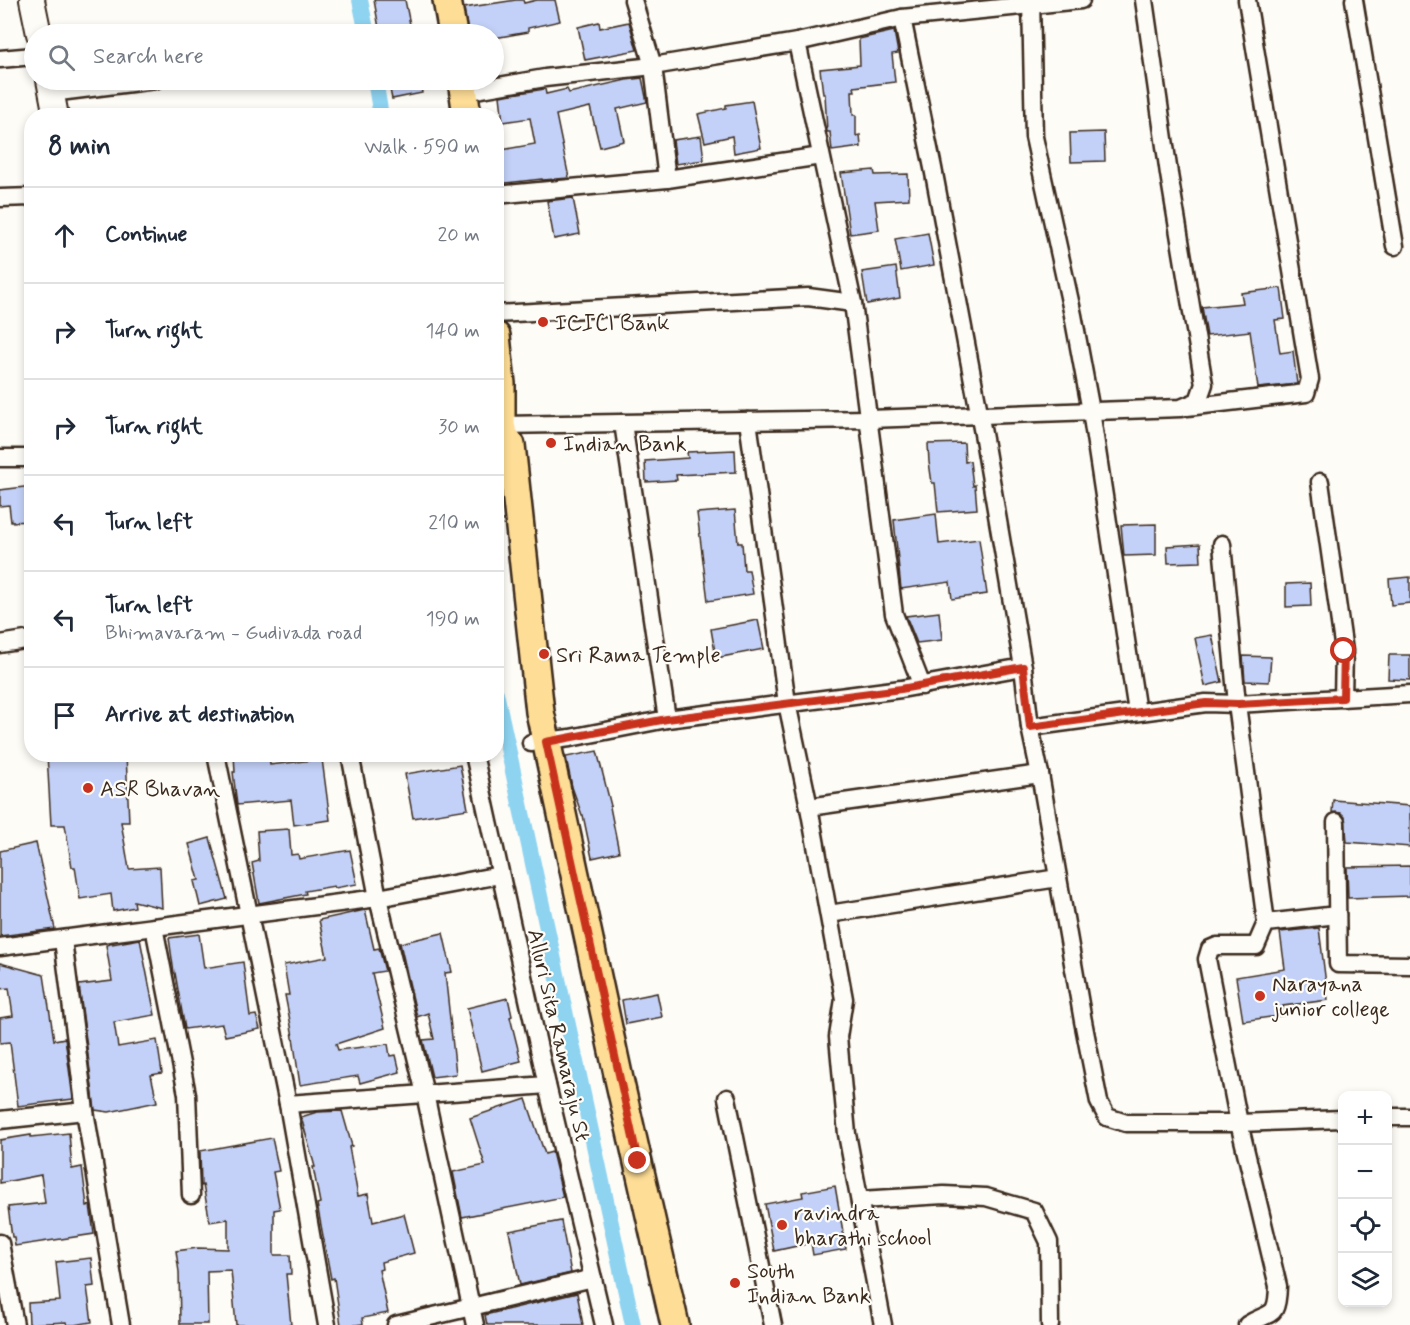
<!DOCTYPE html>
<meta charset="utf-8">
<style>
:root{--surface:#fff;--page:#f2f2f3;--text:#1f2937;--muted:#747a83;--line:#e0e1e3}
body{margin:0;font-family:Mynerve,sans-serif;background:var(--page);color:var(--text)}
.controls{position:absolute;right:18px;bottom:18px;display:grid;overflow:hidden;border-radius:12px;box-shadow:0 3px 9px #0003}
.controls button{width:54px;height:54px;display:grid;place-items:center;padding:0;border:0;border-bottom:2px solid var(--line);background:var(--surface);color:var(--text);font:30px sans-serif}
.stop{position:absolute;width:18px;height:18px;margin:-14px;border:4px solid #c8321e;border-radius:50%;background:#fff}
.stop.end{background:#c8321e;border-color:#fff;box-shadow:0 2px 6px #0008}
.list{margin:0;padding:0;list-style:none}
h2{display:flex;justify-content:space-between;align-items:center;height:78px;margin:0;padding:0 24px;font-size:26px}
h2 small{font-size:20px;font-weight:400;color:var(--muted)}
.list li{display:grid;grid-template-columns:39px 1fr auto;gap:18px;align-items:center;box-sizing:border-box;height:96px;padding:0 24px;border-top:2px solid var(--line)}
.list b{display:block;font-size:22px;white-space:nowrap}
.list p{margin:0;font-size:20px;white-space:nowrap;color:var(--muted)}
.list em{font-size:20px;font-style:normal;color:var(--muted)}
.icon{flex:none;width:33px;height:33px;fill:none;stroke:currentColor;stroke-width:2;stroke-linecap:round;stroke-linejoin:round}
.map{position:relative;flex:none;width:1410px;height:1325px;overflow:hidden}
.search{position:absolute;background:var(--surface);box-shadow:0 3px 9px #0003;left:24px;top:24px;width:480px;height:66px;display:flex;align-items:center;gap:15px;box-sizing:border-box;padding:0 21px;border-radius:33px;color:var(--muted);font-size:22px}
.panel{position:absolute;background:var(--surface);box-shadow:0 3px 9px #0003;left:24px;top:108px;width:480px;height:654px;border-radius:24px}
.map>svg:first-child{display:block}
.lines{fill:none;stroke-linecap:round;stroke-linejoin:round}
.canal{stroke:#8ed3f0;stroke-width:16}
.building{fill:#c3d1f8;stroke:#3b2a1e;stroke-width:1.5}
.street-casing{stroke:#3b2a1e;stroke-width:21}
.secondary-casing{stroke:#3b2a1e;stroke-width:28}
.primary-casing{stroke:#3b2a1e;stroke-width:32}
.street{stroke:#fdfcf7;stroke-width:16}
.secondary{stroke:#fdfcf7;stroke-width:24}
.primary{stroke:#fedd96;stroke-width:27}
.route{stroke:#c8321e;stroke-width:8}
.poi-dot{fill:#c8321e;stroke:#fdfcf7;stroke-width:2}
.labels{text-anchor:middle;stroke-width:4.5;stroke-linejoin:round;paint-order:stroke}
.poi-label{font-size:22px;fill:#3b2a1e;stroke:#fdfcf7;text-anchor:start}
.street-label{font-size:22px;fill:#3b2a1e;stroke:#fdfcf7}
</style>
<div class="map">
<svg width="1410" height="1325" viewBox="0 0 1410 1325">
<rect width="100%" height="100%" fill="#fdfcf7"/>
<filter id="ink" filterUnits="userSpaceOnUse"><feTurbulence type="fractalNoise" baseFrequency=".0167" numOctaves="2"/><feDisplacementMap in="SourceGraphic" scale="12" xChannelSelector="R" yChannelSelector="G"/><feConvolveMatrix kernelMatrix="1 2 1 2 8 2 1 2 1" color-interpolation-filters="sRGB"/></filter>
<g filter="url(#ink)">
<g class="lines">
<g class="canal">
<polyline points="360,0 367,34"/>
<polyline points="375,80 381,116"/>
<polyline points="496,693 633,1325"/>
</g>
</g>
<g class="building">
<polygon points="374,0 405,0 412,34 380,34"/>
<polygon points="516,0 523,0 524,3 537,0 555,0 560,21 528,28 528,32 494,38 494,34 468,34 464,8"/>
<polygon points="599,22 600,28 629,22 637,50 585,60 578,27"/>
<polygon points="894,31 898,53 892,54 895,82 854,87 855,91 852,91 853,115 856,115 856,136 860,135 861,147 832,151 830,132 827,132 825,94 823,94 820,69 860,65 859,39"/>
<polygon points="642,78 647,102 617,109 624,141 600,147 590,107 556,115 569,178 543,180 542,179 496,184 496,151 535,144 530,118 503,122 500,96 545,89 546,94 567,89 569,93 626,80"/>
<polygon points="388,80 420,80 422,93 392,99"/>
<polygon points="752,101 761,148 734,153 732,136 705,142 698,114 726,108 726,105"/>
<polygon points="1104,132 1105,161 1071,162 1070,133"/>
<polygon points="701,136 704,160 676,164 673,140"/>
<polygon points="874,170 875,175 908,174 909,199 875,201 879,230 850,234 841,173"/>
<polygon points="573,198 580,234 554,239 547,201"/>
<polygon points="928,233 934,265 901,271 895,239"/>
<polygon points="896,267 900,298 867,304 862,272"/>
<polygon points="1281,288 1285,319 1275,320 1280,353 1293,351 1297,384 1258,388 1250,331 1207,336 1202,307 1243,303 1241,293"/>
<polygon points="964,443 965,462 970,461 973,486 975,485 977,509 938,512 935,483 932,483 929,462 928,444"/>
<polygon points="735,450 736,472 676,475 677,480 646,482 645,461 688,458 687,452"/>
<polygon points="32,486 32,521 11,522 9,505 0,506 0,490"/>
<polygon points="735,510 738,543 742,543 744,570 749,570 753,594 708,601 697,513"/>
<polygon points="936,514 939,544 979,539 987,594 952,599 950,582 901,589 894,520"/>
<polygon points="1156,524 1156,555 1124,556 1121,525"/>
<polygon points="1200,544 1201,562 1168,563 1167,546"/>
<polygon points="1410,577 1410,603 1391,605 1389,579"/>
<polygon points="1310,583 1311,606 1286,607 1286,584"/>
<polygon points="939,612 942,640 917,643 906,616"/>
<polygon points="758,620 764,649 716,658 711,629"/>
<polygon points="1212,635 1222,682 1205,686 1195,638"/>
<polygon points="1389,655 1410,655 1410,680 1388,679"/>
<polygon points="1243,656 1271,657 1269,682 1245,681"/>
<polygon points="597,751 611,806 610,807 619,852 592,858 583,815 582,815 572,787 566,757"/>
<polygon points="47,754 126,754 129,822 121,822 129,869 160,867 162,908 134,901 135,907 113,911 111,894 80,899 75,867 72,867 65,825 51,825"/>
<polygon points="234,754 269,754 270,765 322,759 330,820 294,825 291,800 237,805 233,772 235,772"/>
<polygon points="460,765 468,809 413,818 405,774"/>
<polygon points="1333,800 1410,806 1410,847 1347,842 1345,817 1341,813 1332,812"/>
<polygon points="289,829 291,855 298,854 299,859 350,850 357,884 335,888 334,886 305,891 306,894 259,903 252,863 259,861 257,831"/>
<polygon points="210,838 227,899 200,906 194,881 199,880 189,844"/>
<polygon points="36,843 55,929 0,936 0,851"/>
<polygon points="1410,866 1410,896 1348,898 1347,867"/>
<polygon points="365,910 374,949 379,948 385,971 372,973 385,1028 336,1044 338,1050 388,1044 390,1056 396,1055 400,1072 360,1083 358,1076 300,1085 292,1031 285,995 289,995 284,965 327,957 319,920"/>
<polygon points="1319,928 1328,1000 1283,1006 1285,1015 1243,1021 1236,977 1285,969 1280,932"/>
<polygon points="443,933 452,972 445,973 456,1074 432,1077 423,1040 434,1039 428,1013 417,1017 400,943"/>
<polygon points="199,934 204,968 243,962 250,1016 256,1015 260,1029 225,1036 222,1024 185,1029 175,973 174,973 169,938"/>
<polygon points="140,939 155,1015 114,1022 118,1047 157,1040 162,1073 151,1075 157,1102 109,1112 95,1110 79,985 112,981 106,945"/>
<polygon points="0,963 44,975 54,1040 65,1038 73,1099 18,1106 10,1042 0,1043 0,1018 13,1016 9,988 0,989"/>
<polygon points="657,993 662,1017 626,1024 622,1000"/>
<polygon points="508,998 512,1016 510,1017 521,1061 482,1071 467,1008"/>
<polygon points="526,1099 545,1154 552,1152 563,1197 462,1217 453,1172 485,1165 470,1118"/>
<polygon points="342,1111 352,1146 349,1147 358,1196 368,1194 373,1222 404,1214 414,1253 381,1262 382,1269 379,1270 388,1313 362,1318 363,1324 355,1325 341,1325 334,1278 331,1279 317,1204 320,1203 313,1167 315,1167 301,1117 317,1112"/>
<polygon points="69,1133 72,1169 82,1167 87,1206 90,1205 94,1234 15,1246 14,1237 12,1237 8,1207 45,1203 41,1175 0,1183 0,1140 31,1135 31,1137"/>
<polygon points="272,1138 279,1171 273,1172 280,1209 274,1210 274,1255 290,1255 291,1274 286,1274 291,1325 236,1325 231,1270 207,1271 208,1324 180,1324 179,1272 176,1251 198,1248 228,1249 228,1219 210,1222 203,1185 201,1186 200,1151"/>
<polygon points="835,1186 846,1249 813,1255 811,1243 774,1251 765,1204 803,1197 802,1192"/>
<polygon points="561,1221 571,1273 520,1285 509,1231"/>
<polygon points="91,1258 94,1286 87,1287 92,1322 74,1325 67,1325 66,1322 29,1324 28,1303 60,1301 56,1262"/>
<polygon points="577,1293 583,1325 487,1325 485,1315"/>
</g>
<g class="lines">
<defs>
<g id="street">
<polyline points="633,0 653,66 667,179"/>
<polyline points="1031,0 1034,137 1073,315 1091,411 1137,712"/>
<polyline points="1354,0 1395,246"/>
<polyline points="902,18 933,168 984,439 1023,667 1030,727 1040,774 1083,1021 1099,1102 1107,1117 1126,1123 1239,1123 1342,1119"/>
<polyline points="0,59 34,56"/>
<polyline points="464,92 545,78 653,66 797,42 902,18 1081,0"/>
<polyline points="51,93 155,80"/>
<polyline points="496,195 667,179 821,156"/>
<polyline points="0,198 32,197"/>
<polyline points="853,303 894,614 922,686"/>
<polyline points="496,314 808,297 853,303 797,42"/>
<polyline points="1187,407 1306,393 1310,379 1247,0"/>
<polyline points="748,421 787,703 809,807 844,999 838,1037 847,1134 883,1325"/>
<polyline points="623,423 667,719"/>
<polyline points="501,425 869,419 1181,408 1198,401 1204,384 1169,174 1144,0"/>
<polyline points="0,458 32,458"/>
<polyline points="1320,482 1344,651 1343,698"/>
<path d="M1222,544L1237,704L1266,923L1256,946H1217L1210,949L1207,959L1239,1123L1278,1286C1277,1320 1271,1310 1247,1325"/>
<polyline points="0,644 32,639"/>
<polyline points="1030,727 1206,703 1237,704 1410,694"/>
<polyline points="531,743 570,738 667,719 901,689 1023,667"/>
<polyline points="216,754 288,1104 327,1325"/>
<polyline points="350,754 378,898 425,1094 475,1325"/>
<polyline points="474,754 547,1085 604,1325"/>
<polyline points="809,807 1040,774"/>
<polyline points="1336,822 1338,964 1410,965"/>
<polyline points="829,914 1058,878"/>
<polyline points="1266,923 1337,915"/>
<polyline points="154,927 187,1094 191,1195"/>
<polyline points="63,940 85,1111 121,1325"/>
<polyline points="0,947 378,898 500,875"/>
<polyline points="727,1098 773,1325"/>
<polyline points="288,1104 547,1085"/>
<polyline points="1388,1117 1410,1117"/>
<polyline points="0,1120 85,1111"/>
<polyline points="860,1200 944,1195 986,1197 1034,1211 1049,1242 1050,1325"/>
<polyline points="0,1243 15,1325"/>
<polyline points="396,1325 593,1278"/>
</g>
<g id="secondary">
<polyline points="32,0 39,34"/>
<polyline points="49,80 56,116"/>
</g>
<g id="primary">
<polyline points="447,0 453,34"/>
<polyline points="462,80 467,116"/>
<polyline points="496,336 501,384 501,425 503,434 511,445 540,712 619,1079 675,1325"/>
</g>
</defs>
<use href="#street" class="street-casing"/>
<use href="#secondary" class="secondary-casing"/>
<use href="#primary" class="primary-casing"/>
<use href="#street" class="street"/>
<use href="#secondary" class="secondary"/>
<use href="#primary" class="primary"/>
</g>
</g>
<g class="lines" filter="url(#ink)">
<polyline class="route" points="638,1161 546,742 667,719 901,689 1023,667 1030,727 1206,703 1238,704 1343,698 1344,651"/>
</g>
<g class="poi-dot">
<circle cx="543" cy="322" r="6"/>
<circle cx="551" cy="443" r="6"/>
<circle cx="544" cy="654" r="6"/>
<circle cx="88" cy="788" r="6"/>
<circle cx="1260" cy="996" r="6"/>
<circle cx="782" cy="1225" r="6"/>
<circle cx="735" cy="1283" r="6"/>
</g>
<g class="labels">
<g class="poi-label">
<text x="555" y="330">ICICI Bank</text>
<text x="563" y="451">Indian Bank</text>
<text x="556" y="662">Sri Rama Temple</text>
<text x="100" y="796">ASR Bhavan</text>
<text x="1272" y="991">Narayana<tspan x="1272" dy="25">junior college</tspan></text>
<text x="794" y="1220">ravindra<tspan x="794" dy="25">bharathi school</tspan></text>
<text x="747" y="1278">South<tspan x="747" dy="25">Indian Bank</tspan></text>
</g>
<g class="street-label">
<text transform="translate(560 1035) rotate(77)" y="8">Alluri Sita Ramaraju St</text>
</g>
</g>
</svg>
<div class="controls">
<button>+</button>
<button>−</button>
<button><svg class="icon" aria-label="locate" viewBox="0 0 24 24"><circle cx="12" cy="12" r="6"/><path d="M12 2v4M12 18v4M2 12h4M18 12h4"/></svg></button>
<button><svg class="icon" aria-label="layers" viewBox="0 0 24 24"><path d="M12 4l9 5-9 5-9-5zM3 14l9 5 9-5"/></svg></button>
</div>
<div class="stop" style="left:1344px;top:651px"></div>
<div class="stop end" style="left:638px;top:1161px"></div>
<div class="search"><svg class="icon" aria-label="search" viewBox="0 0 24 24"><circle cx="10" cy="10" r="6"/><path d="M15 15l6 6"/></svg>Search here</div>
<section class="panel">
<h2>8 min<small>Walk · 590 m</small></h2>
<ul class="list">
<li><svg class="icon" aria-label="ahead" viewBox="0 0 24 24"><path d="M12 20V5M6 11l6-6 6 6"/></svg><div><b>Continue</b></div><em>20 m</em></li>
<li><svg class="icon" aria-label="right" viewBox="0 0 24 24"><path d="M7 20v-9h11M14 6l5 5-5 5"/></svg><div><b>Turn right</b></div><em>140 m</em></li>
<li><svg class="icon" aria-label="right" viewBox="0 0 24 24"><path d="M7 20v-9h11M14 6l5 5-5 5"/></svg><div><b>Turn right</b></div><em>30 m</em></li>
<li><svg class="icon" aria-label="left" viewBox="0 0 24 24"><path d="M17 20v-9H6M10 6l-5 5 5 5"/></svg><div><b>Turn left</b></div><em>210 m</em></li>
<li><svg class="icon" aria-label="left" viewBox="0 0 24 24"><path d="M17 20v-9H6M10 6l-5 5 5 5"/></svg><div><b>Turn left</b><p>Bhimavaram - Gudivada road</p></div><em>190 m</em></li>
<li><svg class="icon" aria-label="arrive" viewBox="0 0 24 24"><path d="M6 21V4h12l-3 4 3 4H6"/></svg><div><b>Arrive at destination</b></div></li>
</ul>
</section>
</div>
